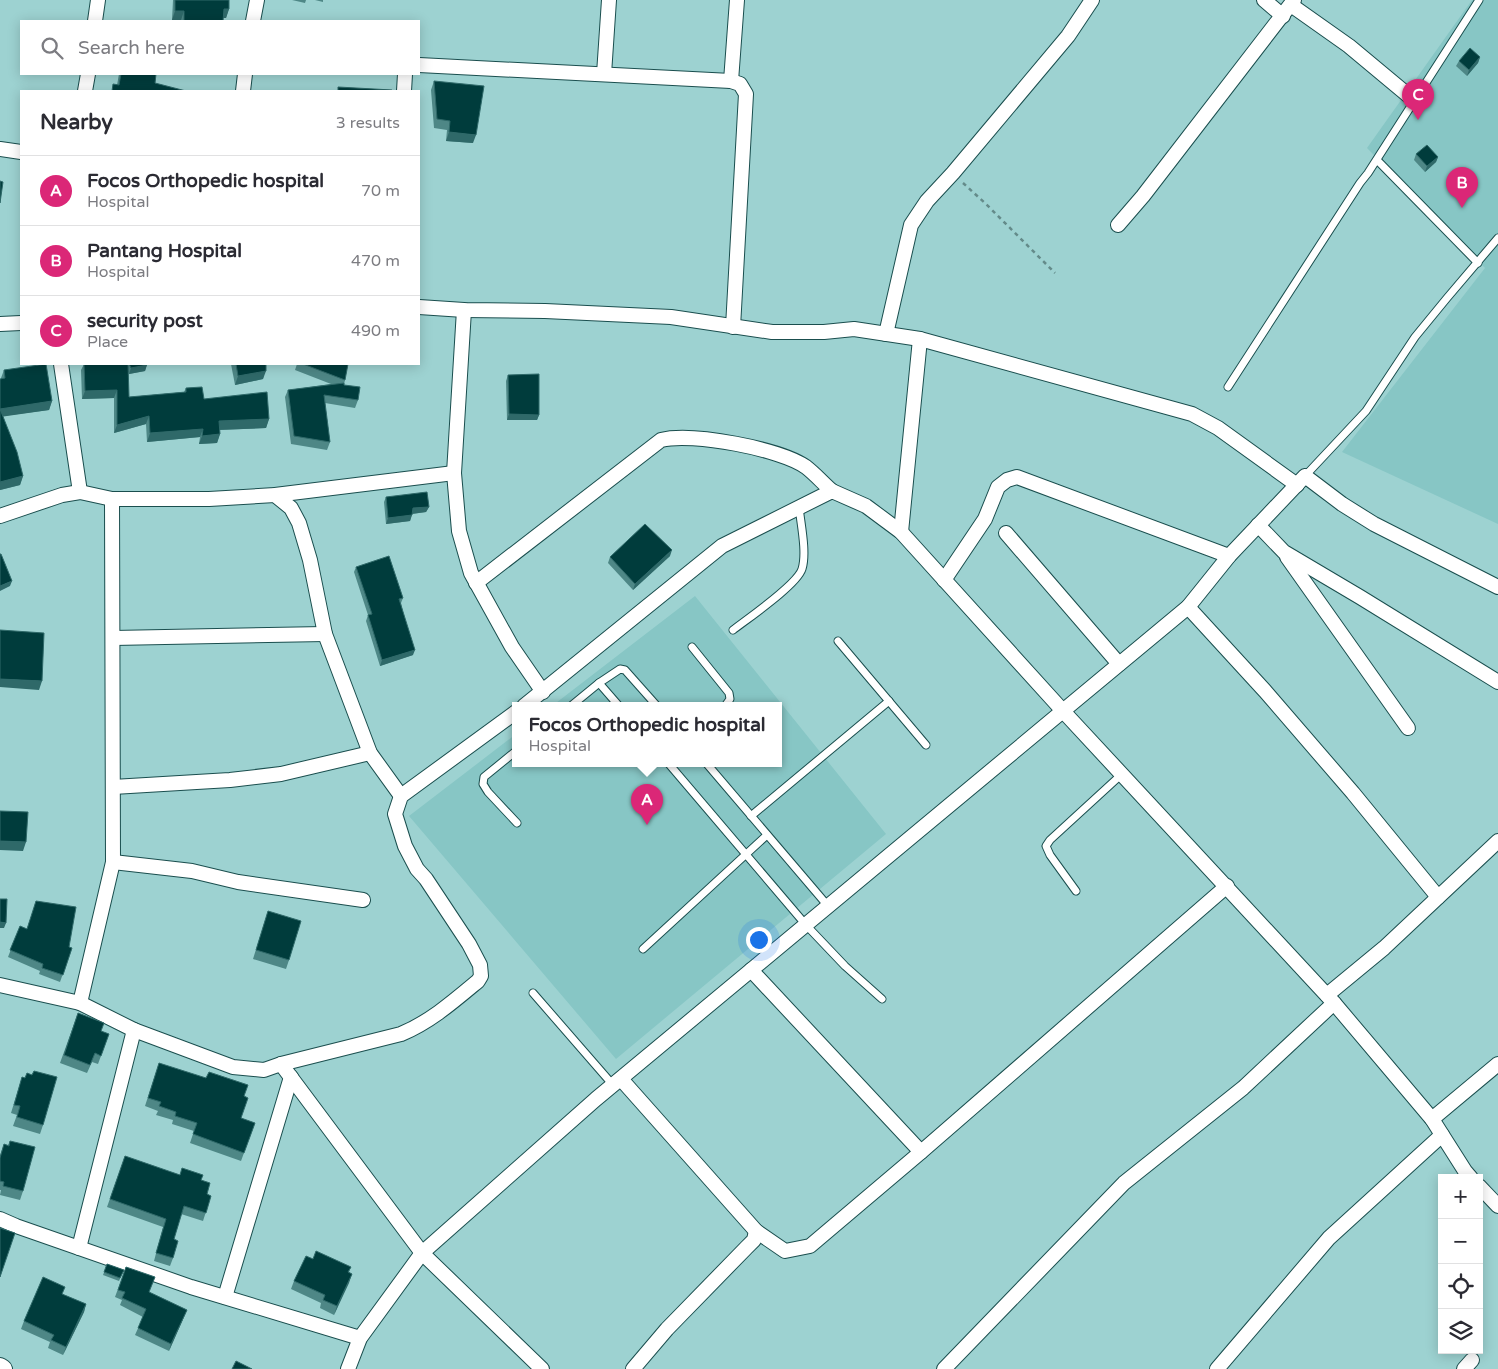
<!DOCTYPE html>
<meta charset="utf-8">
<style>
:root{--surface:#fff;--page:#f7f7f7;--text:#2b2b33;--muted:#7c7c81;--line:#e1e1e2;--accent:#db2777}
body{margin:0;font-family:"Varela Round",sans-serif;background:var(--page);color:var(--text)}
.controls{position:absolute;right:15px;bottom:15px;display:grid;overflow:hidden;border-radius:0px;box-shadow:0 2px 12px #0003}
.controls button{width:45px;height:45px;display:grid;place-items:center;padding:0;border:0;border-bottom:1px solid var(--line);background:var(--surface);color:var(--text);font:25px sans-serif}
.you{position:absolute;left:758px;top:939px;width:18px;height:18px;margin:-12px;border:4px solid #fff;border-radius:50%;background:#1a73e8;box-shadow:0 0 0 8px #1a73e833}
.badge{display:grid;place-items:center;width:32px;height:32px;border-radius:50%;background:var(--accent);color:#fff;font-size:16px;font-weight:700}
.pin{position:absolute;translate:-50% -41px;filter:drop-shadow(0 1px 2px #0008)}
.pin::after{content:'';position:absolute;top:26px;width:18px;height:15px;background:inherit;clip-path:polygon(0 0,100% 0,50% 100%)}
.popup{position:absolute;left:512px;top:702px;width:270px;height:65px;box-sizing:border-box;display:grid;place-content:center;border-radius:0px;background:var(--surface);filter:drop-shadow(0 1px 4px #0005);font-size:16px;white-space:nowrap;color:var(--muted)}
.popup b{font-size:19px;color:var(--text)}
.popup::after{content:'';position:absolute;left:50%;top:100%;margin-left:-10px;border:10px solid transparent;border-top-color:var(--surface)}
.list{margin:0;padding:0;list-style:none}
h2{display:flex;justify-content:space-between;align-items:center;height:65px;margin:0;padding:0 20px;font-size:21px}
h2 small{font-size:16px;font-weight:400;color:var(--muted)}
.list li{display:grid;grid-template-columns:32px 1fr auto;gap:15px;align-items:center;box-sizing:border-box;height:70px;padding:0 20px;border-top:1px solid var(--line)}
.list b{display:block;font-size:19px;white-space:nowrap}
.list p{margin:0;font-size:16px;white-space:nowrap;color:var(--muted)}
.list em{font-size:16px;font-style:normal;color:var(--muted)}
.icon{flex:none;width:28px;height:28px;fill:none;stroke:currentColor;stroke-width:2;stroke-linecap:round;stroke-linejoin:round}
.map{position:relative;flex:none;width:1498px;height:1369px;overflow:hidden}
.search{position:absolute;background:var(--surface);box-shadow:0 2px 12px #0003;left:20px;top:20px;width:400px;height:55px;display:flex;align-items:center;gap:12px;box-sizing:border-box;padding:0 18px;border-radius:0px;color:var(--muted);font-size:19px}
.panel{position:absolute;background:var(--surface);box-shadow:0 2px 12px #0003;left:20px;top:90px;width:400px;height:275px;border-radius:0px}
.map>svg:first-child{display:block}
.built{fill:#87c6c5}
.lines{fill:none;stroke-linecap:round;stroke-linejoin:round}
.service-casing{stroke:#1a4e4e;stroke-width:9}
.minor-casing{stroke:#1a4e4e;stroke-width:16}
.tertiary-casing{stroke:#1a4e4e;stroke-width:20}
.path{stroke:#648b8a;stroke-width:2.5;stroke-dasharray:4 4;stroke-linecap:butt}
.service{stroke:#fff;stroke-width:7}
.minor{stroke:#fff;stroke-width:14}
.tertiary{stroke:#fff;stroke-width:18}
.wall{fill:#4e8786}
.shaded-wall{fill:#2f6969}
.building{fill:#003c3c;stroke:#2f6969}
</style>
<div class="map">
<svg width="1498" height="1369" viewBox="0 0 1498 1369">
<rect width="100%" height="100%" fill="#9dd2d1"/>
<g class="built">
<polygon points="1472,0 1498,0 1498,524 1342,452 1485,268 1367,148"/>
<polygon points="695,596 886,834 616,1059 409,816 516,734 516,764 778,764 778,706 552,706"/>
</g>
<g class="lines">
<defs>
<g id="service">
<polyline points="1377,160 1478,263"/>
<polyline points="1228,387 1360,183 1368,173 1479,0"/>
<polyline points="1305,476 1366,411 1415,337 1447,298 1498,238"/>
<path d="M733,630C747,619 797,585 802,569C807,553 801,525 799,507"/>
<polyline points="838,641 926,745"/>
<polyline points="692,647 729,693 730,699 725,706"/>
<polyline points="571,706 599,683"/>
<polyline points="619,706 599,683 620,669 625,670 657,706"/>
<polyline points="516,751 484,777 483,784 488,792 517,823"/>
<polyline points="669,764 806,925 845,966 882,999"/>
<polyline points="707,764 828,906"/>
<polyline points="751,816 889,701"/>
<polyline points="1076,891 1050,855 1046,846 1050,840 1122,774"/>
<polyline points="643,949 767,835"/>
<polyline points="533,993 613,1085"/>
</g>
<g id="minor">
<polyline points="1264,0 1283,16"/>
<polyline points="1291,5 1349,46 1415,101"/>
<polyline points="95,21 98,0"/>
<polyline points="253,21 257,0"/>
<polyline points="419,65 731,81 740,84 746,94 733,327"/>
<polyline points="604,74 609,0"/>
<polyline points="731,81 737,0"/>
<polyline points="85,91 88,74"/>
<polyline points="243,91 245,74"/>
<polyline points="404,91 405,74"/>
<polyline points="0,149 21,152"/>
<polyline points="1118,225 1143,196 1294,0"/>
<polyline points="419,307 464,310 545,311 671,317 772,332 824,332 854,329 920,339 1192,414 1218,428 1297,485"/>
<polyline points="464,310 454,473 459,531 471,573 512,647 543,692"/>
<polyline points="0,324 21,323"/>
<polyline points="886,334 911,225 927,201 953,173 1068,36 1092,0"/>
<polyline points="61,364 80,492"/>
<polyline points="275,495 291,508 299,523 310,560 325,634 370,753 401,796"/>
<polyline points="0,516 62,495 80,492 112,499 209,499 275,495 454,473"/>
<polyline points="1258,525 1284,552 1360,597 1498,682"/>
<polyline points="901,532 920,339"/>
<polyline points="1006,533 1119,664"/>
<polyline points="1287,557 1408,728"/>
<polyline points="944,580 985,519 998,487 1007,480 1017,477 1229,556"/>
<path d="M476,583L661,440C692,432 781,449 806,467C815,474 823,483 832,491"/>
<polyline points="1188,607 1265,691 1353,793 1438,897"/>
<polyline points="113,638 325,634"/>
<polyline points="524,706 722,546 832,491 866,506 901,532 1063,711 1334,1003 1432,1119 1465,1171 1471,1178"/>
<polyline points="113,787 230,780 281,774 370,753"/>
<polyline points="113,862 192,871 238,882 363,900"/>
<polyline points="751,970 921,1152"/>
<polyline points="0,985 80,1003 134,1030 79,1248"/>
<polyline points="1327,995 1384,948 1498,841"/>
<polyline points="80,1003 113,862 112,499"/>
<path d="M134,1030L233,1067L264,1070L281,1064L401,1034C430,1022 454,1001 478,981L481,976L480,965L469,944L426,879L417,869L405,846L395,814L401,796L516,712"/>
<polyline points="281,1064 422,1253 542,1369"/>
<polyline points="621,1079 756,1231 785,1251 810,1246 921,1152 1227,886"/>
<polyline points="1432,1119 1498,1064"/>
<polyline points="1479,1186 1498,1206"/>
<polyline points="0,1219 16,1226 191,1287 360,1338"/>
<polyline points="225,1297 291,1077"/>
<polyline points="348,1369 360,1338 422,1253 596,1099 1188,607 1229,556 1305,476 1342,504 1374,524 1498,587"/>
<polyline points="633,1369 667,1329 746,1248 754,1240 756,1231"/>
<polyline points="944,1369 1124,1183 1243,1088 1334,1003"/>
<polyline points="1217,1369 1329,1238 1442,1135"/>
<polyline points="1464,1369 1472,1360"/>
</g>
<polyline id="tertiary" points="0,1367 3,1369"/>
</defs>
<use href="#service" class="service-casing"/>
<use href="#minor" class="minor-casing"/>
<use href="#tertiary" class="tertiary-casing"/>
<polyline class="path" points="963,183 986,204 1055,273"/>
<use href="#service" class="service"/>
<use href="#minor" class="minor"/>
<use href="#tertiary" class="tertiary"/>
</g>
<g class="wall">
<polygon points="173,0 229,0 229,9 226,18 223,18 223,21 181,21 181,20 172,20"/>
<polygon points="292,0 306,0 305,3"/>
<polygon points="315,0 323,0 323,2"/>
<polygon points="1480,57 1478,63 1467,76 1456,66 1459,61"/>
<polygon points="119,74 156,74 155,83 117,85"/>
<polygon points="434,81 473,143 446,141 447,130 434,128 431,90"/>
<polygon points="1416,154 1438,157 1436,162 1425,172 1414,160"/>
<polygon points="84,364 147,364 145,371 129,374 128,372 129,397 184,392 186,388 204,399 269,419 266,428 219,430 220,434 217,443 199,444 200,437 147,442 146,424 114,433 114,398 82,399 81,370"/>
<polygon points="231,364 266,364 263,379 235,385"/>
<polygon points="297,364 348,364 344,385 358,400 355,408 325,403 330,442 327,450 291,444 285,397 288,390 331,384 295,370"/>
<polygon points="4,370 52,401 49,410 3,416 23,476 20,485 0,490 1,378"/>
<polygon points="508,375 539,415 537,420 507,420 506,381"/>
<polygon points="386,497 429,507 426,512 412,514 410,521 386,524 384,502"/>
<polygon points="670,556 633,590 608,563 610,557"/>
<polygon points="356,567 403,598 401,603 413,655 380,666 366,621 368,615 354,572"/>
<polygon points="36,901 69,947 72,948 60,982 39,974 40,971 8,957 20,926 27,929"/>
<polygon points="268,911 289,960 286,969 253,959"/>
<polygon points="78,1013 101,1031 109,1034 98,1064 92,1062 87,1073 60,1063"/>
<polygon points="159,1063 244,1096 241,1118 255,1123 241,1161 190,1143 194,1131 172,1124 173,1120 156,1115 158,1111 145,1106"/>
<polygon points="34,1071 43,1125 40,1134 13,1126 17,1115 11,1113 22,1077 25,1078 27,1073 32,1075"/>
<polygon points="10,1141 23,1191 20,1200 0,1195 1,1190 0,1190 0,1155 4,1144 8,1145"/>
<polygon points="125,1156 179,1175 201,1180 207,1194 211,1196 203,1221 181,1214 174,1239 173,1258 170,1266 154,1261 163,1227 107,1207"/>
<polygon points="313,1259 351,1267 349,1272 352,1274 334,1315 320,1308 321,1303 291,1289 294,1281"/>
<polygon points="107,1264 124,1270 119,1281 103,1275"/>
<polygon points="126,1267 149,1292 187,1310 169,1351 135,1335 143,1317 120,1305 122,1300 115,1297"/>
<polygon points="62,1294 86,1304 84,1312 63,1355 48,1348 50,1342 21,1329 24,1321"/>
</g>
<g class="shaded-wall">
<polygon points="224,9 229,9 226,18 220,18"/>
<polygon points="175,11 184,11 181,20 172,20"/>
<polygon points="1480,57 1478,63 1467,76 1469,70"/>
<polygon points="449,132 476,135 473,143 446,141"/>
<polygon points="1438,157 1436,162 1425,172 1427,166"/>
<polygon points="147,365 145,371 129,374 131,368"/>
<polygon points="266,371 263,379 235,385 238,376"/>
<polygon points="117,390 114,398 82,399 85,391"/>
<polygon points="52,401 49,410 0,417 0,409"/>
<polygon points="509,414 539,415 537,420 507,420"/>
<polygon points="149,416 146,424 114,433 117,425"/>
<polygon points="269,419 266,428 216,430 219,421"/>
<polygon points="203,429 200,437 147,442 150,433"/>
<polygon points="220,434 217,443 199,444 202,436"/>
<polygon points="23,476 20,485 0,490 0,482"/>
<polygon points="429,507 426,512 411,514 413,508"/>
<polygon points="412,515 410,521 386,524 388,518"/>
<polygon points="672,550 670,556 633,590 635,584"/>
<polygon points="12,581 10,586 0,591 0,586"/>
<polygon points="415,650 413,655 380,666 382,660"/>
<polygon points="0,679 42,681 39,690 0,687"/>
<polygon points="0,841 26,842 23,851 0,850"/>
<polygon points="0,922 6,923 4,928 0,928"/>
<polygon points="352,1274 349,1283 334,1315 337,1306"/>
<polygon points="86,1304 84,1312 63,1355 66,1347"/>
<polygon points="187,1310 184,1317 169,1351 171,1344"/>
</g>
<g class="building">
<polygon points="175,0 229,0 229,9 224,9 223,21 184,21 184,11 175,11"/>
<polygon points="1470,48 1480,57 1469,70 1459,61"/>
<polygon points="121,74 156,74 155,83 186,91 112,91 113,84 119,85"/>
<polygon points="434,81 484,86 476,135 449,132 450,121 437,119"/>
<polygon points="338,87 392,90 392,91 338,91"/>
<polygon points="1427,145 1438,157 1427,166 1416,154"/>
<polygon points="0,181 3,182 0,203"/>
<polygon points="46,364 52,401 0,409 17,452 23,476 0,482 0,379 5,378 4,370"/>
<polygon points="84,364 128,364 129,397 186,392 186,388 202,387 204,399 267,392 269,419 219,421 220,434 202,436 203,429 150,433 149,416 117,425 117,390 85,391"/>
<polygon points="129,364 147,364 147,365 131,368"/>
<polygon points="236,364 266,364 266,371 238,376"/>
<polygon points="303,364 348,364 345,380"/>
<polygon points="539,374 539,415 509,414 508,375"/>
<polygon points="344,383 344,385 360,387 358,400 324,395 330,442 294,436 288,390"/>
<polygon points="427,492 429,507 413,508 412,515 388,518 386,497"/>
<polygon points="645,524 672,550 635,584 610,557"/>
<polygon points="0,554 1,554 12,581 0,586"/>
<polygon points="389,556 403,598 399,599 415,650 382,660 368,615 372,614 356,567"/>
<polygon points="0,630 44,633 42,681 0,679"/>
<polygon points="0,811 28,812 26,842 0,841"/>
<polygon points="0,899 7,899 6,923 0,922"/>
<polygon points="36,901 76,907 69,947 72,948 63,975 42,968 43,964 10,950 20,926 27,929"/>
<polygon points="268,911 301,921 289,960 256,950"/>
<polygon points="78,1013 104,1023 101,1031 109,1034 101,1056 95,1053 90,1065 64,1055"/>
<polygon points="159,1063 206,1078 209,1072 248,1085 244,1096 248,1098 241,1118 255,1123 244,1153 193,1134 197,1123 175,1116 176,1112 159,1106 161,1102 148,1098"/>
<polygon points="34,1071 57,1077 43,1125 17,1117 20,1106 14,1105 22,1077 25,1078 27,1073 32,1075"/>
<polygon points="10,1141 35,1147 23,1191 3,1186 4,1182 0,1181 0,1158 4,1144 9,1146"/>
<polygon points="125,1156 180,1175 182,1168 203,1175 201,1180 210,1183 207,1194 211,1196 206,1213 184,1206 174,1239 178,1241 173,1258 156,1253 166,1219 110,1199"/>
<polygon points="0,1228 15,1233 0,1277"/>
<polygon points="316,1251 351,1267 348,1272 352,1274 337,1306 323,1300 325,1295 294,1281 306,1256 313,1259"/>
<polygon points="107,1264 124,1270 120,1278 104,1272"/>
<polygon points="126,1267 155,1277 149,1292 187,1310 171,1344 138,1328 146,1309 122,1298 125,1292 118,1290"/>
<polygon points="43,1277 65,1287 62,1294 86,1304 66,1347 51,1340 54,1335 24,1321"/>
<polygon points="236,1361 252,1369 232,1369"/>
</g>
</svg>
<div class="controls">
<button>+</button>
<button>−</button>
<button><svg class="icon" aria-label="locate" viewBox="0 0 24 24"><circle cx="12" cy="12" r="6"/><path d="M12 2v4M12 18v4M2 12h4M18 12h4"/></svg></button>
<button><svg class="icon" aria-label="layers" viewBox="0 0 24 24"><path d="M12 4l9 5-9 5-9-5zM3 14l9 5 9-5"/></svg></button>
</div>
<div class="you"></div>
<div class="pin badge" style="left:647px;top:825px">A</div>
<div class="popup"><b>Focos Orthopedic hospital</b>Hospital</div>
<div class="pin badge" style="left:1462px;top:208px">B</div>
<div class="pin badge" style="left:1418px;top:120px">C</div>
<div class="search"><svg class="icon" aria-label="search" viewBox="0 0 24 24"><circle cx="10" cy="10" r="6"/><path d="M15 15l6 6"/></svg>Search here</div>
<section class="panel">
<h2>Nearby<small>3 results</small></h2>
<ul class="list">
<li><span class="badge">A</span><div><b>Focos Orthopedic hospital</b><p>Hospital</p></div><em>70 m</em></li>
<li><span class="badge">B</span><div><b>Pantang Hospital</b><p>Hospital</p></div><em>470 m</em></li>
<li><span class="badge">C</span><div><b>security post</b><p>Place</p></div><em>490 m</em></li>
</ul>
</section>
</div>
